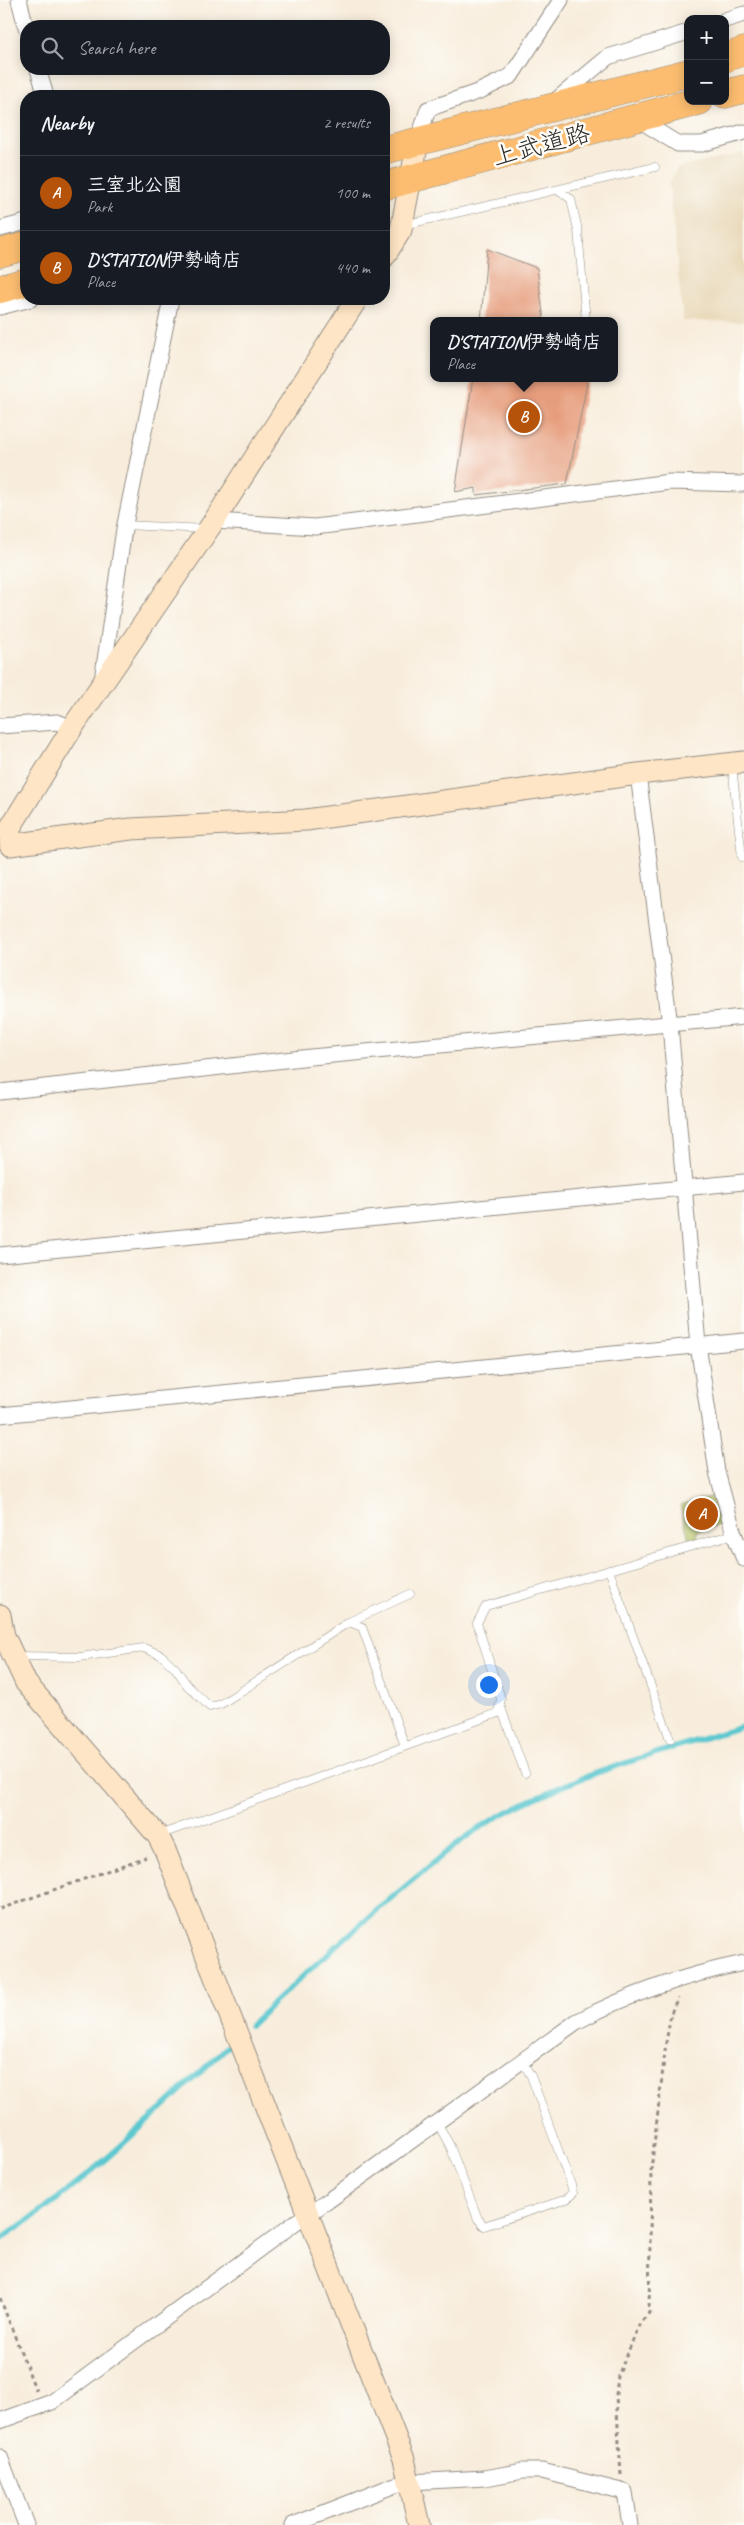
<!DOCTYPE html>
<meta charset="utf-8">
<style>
:root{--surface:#171b24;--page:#20242c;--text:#f1f3f6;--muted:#9ea1a6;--line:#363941;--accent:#b45309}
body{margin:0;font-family:Caveat,"Klee One",sans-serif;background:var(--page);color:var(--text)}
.controls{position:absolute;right:15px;top:15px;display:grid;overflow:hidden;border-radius:10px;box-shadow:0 2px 12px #0003}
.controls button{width:45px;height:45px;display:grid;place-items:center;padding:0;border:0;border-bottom:1px solid var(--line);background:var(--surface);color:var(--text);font:25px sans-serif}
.you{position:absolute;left:488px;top:1684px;width:18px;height:18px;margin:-12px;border:4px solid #fff;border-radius:50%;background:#1a73e8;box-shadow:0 0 0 8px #1a73e833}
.badge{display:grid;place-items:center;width:32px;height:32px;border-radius:50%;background:var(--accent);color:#fff;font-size:16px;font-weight:700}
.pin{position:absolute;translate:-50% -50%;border:2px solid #fff;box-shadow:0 1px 5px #0006}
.popup{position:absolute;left:430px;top:317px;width:188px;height:65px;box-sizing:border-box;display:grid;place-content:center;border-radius:10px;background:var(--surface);filter:drop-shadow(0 1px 4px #0005);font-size:16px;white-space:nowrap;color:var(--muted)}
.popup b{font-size:19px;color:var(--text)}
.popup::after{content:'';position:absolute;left:50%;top:100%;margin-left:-10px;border:10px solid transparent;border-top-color:var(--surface)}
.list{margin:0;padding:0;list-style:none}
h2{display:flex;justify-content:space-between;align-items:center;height:65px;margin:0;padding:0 20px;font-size:21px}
h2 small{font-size:16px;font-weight:400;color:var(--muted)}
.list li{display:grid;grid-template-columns:32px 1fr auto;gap:15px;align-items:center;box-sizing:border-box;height:75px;padding:0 20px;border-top:1px solid var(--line)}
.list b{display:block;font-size:19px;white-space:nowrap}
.list p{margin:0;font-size:16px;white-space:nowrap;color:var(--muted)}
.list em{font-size:16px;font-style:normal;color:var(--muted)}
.icon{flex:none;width:28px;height:28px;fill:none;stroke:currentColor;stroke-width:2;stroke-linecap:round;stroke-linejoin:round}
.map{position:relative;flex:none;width:744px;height:2525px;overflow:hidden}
.search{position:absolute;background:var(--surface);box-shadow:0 2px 12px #0003;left:20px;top:20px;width:370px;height:55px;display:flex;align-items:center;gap:12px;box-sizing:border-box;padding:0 18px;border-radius:20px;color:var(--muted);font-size:19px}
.panel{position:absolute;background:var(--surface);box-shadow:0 2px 12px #0003;left:20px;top:90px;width:370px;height:215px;border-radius:20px}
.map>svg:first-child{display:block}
.built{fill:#e9d9ba}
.green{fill:#b3c265;stroke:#6f7648}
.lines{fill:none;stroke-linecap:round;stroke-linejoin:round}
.stream{stroke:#5bc8d0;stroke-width:5.5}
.building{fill:#e69d7d}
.lane-casing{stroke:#928c84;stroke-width:9}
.street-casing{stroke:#928c84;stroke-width:17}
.secondary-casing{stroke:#928c84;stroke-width:23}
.highway-casing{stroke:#928c84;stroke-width:29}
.path{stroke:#928c84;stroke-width:3;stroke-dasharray:4 4;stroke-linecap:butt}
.lane{stroke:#fff;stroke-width:8}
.street{stroke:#fff;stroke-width:15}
.secondary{stroke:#fee5c5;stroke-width:21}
.highway{stroke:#fcbd6f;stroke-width:28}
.labels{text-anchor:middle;stroke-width:5;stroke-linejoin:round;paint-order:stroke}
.street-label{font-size:25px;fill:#2b2b2b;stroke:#fdfcf7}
</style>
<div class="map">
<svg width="744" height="2525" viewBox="0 0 744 2525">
<rect width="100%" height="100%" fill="#fdfcf7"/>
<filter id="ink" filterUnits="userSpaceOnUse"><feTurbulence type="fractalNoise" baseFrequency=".02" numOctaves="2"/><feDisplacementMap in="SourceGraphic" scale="10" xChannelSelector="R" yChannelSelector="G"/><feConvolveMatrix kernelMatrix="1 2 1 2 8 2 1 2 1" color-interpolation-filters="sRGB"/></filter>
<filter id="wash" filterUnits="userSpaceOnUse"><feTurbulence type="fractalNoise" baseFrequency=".0096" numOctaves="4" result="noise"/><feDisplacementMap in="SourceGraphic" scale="20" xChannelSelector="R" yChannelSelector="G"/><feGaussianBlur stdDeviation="1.12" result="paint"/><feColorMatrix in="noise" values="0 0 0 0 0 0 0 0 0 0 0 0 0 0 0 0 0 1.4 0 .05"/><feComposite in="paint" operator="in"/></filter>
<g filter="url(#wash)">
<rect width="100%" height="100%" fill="#f8eddc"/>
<polygon class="built" points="744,153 744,322 683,321 669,184 677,168"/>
<polygon class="green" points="716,1495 723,1524 697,1531 698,1540 690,1543 680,1505"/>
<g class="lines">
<g class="stream">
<path d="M250,2025C301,1977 353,1930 408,1884C434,1863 460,1839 489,1822C567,1776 659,1753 744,1726"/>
<path d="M0,2240C84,2185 155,2115 228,2046"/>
</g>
</g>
<g id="blocks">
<g class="building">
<polygon points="487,249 537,268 544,321 481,321"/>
<polygon points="473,378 588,378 567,484 476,495 476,488 455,492"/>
</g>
</g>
</g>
<g filter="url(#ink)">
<use href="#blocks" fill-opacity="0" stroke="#928c84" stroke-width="1"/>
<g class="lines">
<defs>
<g id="lane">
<polyline points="557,190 571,199 578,230 586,321"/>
<polyline points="404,225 655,167"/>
<polyline points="125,525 206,529"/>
<polyline points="732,766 742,857"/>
<polyline points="609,1570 670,1739"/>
<polyline points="349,1622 410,1594"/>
<polyline points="16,1656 80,1657 144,1648 161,1655 176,1669 187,1685 210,1707 221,1704 349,1622 362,1627 405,1746"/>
<polyline points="500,1705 525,1773"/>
<polyline points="159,1835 498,1713 501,1699 477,1623 486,1606 734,1534"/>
<polyline points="437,2122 450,2146 478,2219 484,2226 567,2199 573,2193 571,2185 531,2076 522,2061"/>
</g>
<g id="street">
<polyline points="19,0 26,27"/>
<polyline points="725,20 744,14"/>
<polyline points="38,69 46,96"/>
<polyline points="555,101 608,57 688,32"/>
<polyline points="636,118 678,144 702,144 744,132"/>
<polyline points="418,141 428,109 480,91 511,76 561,0"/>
<polyline points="0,229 26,222"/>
<polyline points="0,307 31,299"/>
<polyline points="214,521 315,527 670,482 744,484"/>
<polyline points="102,681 124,529 171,299"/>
<polyline points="0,726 57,722 72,728"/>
<polyline points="638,774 670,1025 698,1345 717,1472 734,1534 744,1559"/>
<polyline points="0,1092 311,1057 744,1017"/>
<polyline points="0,1255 744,1182"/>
<polyline points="0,1415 744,1341"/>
<path d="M0,2421L52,2402L296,2222L325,2203L576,2022C629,1994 685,1975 744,1963"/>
<polyline points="0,2457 26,2525"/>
<polyline points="293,2525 395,2485 410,2482 485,2478 523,2471 542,2471 625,2492 630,2525"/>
</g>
<g id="secondary">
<polyline points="384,257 401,230 418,141"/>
<polyline points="357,299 214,521 72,728 10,828 10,845 131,829 306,820 638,774 744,762"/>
<polyline points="0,1615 4,1636 26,1683 158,1836 165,1850 404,2459 419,2525"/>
</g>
<g id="highway">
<polyline points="725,58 744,51"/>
<polyline points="725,94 744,89"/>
<polyline points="384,150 688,73"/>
<polyline points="384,186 699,101"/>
<polyline points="0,253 26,246"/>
<polyline points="0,289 26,282"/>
</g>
</defs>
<use href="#lane" class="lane-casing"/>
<use href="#street" class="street-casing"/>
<use href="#secondary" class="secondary-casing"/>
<use href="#highway" class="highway-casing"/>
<g class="path">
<polyline points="0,1909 146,1857"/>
<polyline points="0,2298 36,2391"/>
<polyline points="621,2475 616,2395 618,2376 640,2323 649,2313 651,2170 666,2043 671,2013 678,1997"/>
</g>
<use href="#lane" class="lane"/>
<use href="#street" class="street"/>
<use href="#secondary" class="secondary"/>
<use href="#highway" class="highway"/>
</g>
</g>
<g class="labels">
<g class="street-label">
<text transform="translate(541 144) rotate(-15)" y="9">上武道路</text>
</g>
</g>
</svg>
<div class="controls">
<button>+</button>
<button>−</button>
</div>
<div class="you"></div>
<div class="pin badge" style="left:702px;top:1514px">A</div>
<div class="pin badge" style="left:524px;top:417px">B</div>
<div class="popup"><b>D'STATION伊勢崎店</b>Place</div>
<div class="search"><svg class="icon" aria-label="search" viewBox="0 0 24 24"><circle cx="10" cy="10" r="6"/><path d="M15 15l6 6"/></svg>Search here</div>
<section class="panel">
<h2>Nearby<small>2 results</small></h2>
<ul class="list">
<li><span class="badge">A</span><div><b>三室北公園</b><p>Park</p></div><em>100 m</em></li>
<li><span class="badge">B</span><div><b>D'STATION伊勢崎店</b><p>Place</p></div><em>440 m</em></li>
</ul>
</section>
</div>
